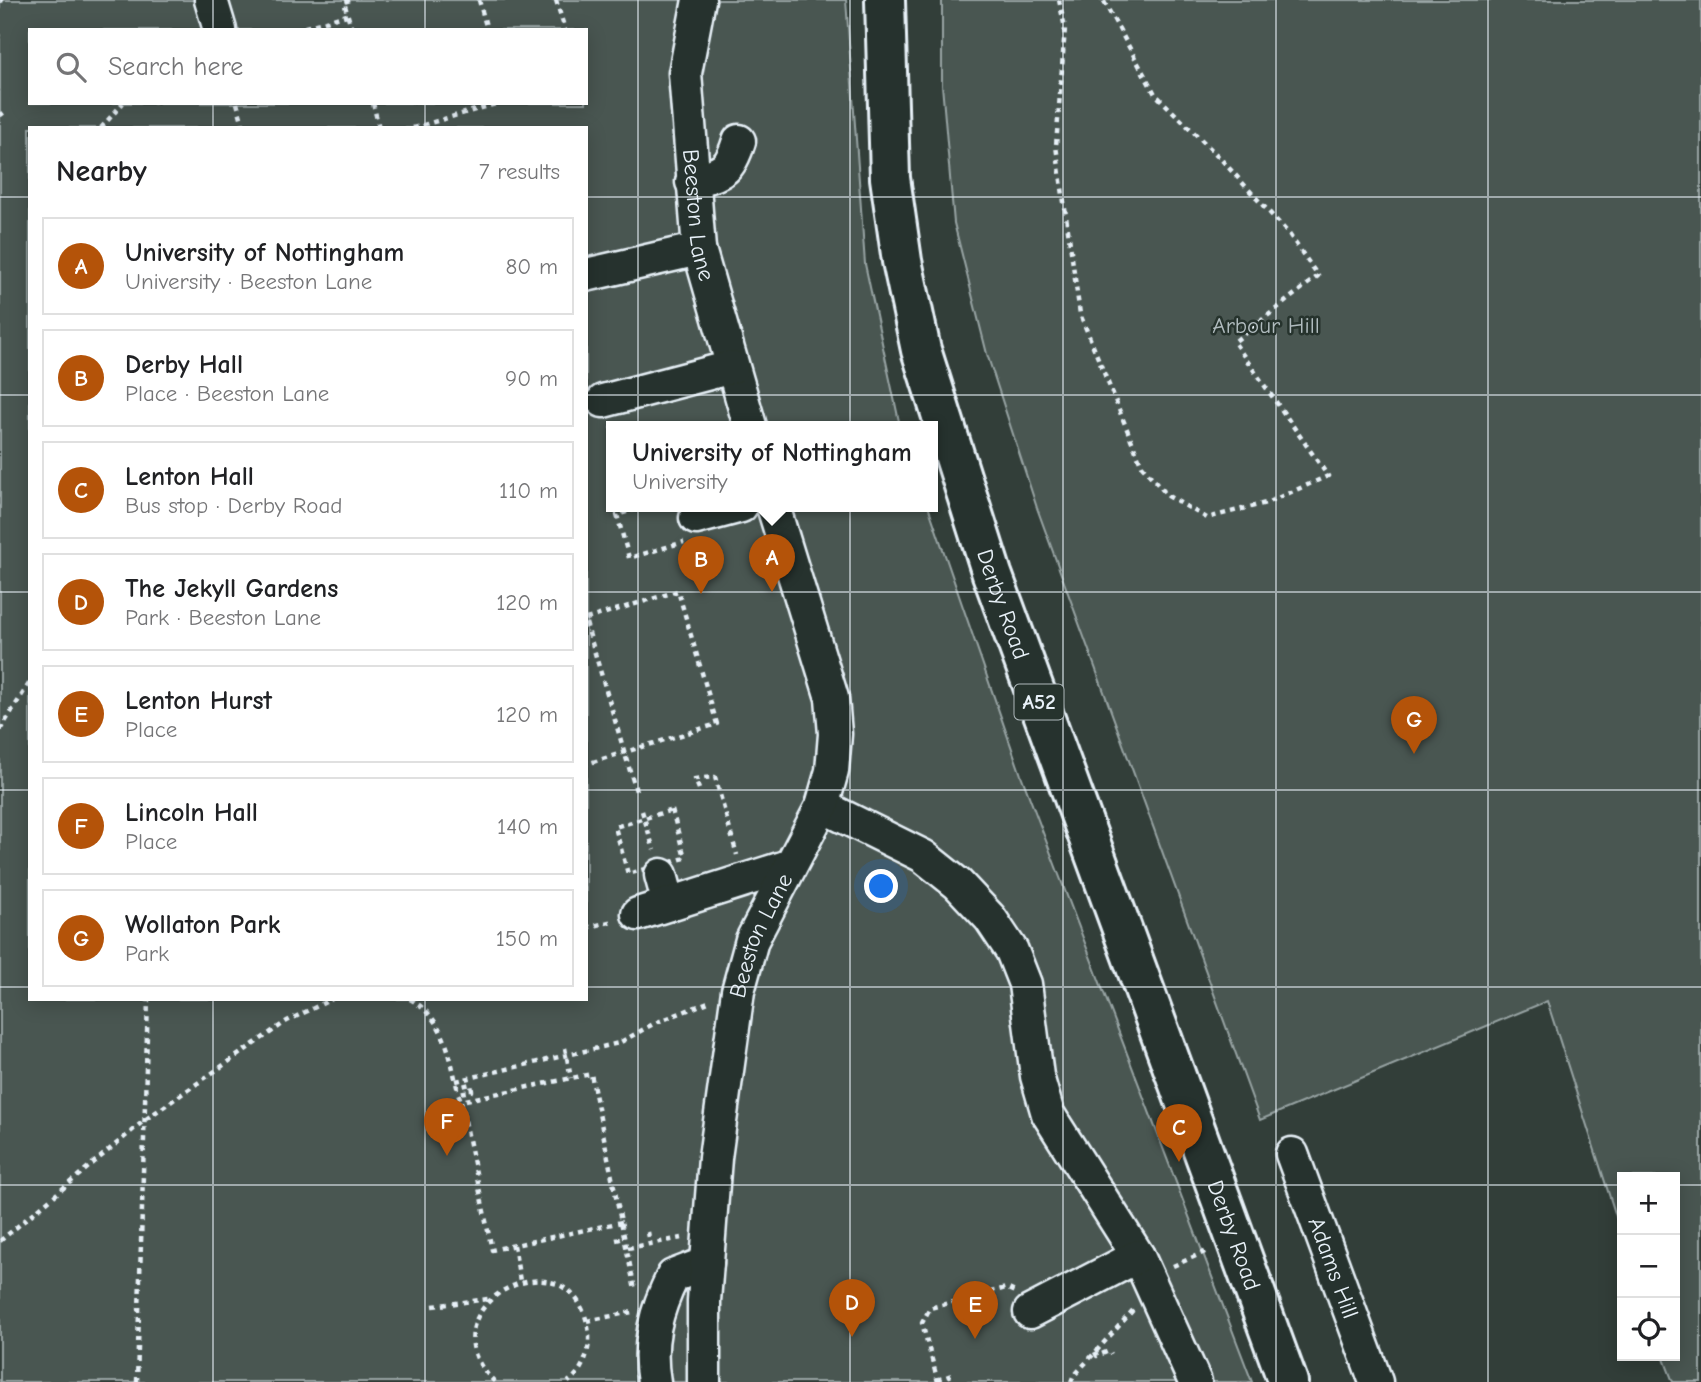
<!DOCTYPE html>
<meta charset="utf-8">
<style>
:root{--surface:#fff;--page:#f6f6f6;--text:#202124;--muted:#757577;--line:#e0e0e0;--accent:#b45309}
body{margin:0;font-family:"Comic Neue",sans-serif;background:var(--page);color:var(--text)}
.controls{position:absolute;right:21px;bottom:21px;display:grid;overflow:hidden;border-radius:0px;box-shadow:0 4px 18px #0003}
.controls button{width:63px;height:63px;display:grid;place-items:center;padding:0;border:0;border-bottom:2px solid var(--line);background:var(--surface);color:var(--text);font:35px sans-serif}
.you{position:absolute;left:882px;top:887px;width:24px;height:24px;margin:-18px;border:5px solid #fff;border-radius:50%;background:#1a73e8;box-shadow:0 0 0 10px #1a73e833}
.badge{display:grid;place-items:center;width:46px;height:46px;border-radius:50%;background:var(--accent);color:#fff;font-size:23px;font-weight:700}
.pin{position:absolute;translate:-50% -58px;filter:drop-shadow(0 2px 4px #0008)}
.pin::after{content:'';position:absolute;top:37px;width:24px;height:21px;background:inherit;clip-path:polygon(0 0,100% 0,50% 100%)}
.popup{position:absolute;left:606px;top:421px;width:332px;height:91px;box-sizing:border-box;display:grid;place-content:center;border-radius:0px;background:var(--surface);filter:drop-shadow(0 2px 5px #0005);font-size:23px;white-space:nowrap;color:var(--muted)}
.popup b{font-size:26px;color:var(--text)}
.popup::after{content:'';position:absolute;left:50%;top:100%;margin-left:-14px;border:14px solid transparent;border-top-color:var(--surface)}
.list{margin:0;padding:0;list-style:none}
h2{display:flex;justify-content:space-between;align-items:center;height:91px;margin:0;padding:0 28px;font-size:30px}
h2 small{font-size:23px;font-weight:400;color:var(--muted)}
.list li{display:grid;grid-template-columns:46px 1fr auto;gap:21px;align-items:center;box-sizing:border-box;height:98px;margin:0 14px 14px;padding:0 14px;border:2px solid var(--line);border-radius:0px}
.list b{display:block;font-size:26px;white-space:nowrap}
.list p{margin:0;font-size:23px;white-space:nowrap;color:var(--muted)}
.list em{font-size:23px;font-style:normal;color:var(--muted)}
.icon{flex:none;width:38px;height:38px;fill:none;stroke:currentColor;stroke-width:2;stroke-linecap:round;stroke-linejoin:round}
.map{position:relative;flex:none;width:1701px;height:1382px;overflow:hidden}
.search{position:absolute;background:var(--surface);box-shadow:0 4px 18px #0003;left:28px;top:28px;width:560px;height:77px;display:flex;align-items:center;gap:18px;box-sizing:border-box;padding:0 24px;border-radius:0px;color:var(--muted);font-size:26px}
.panel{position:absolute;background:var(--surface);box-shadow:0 4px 18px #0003;left:28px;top:126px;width:560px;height:875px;border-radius:0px}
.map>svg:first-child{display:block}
.green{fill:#495651;stroke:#98a4a4;stroke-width:2;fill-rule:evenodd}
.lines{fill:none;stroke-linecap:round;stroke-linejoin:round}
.minor-casing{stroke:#e8f1f8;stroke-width:37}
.highway-casing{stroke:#e8f1f8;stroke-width:44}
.path{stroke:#e8f1f8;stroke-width:4.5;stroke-dasharray:5 5;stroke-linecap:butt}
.minor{stroke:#26332d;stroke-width:32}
.highway{stroke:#26332d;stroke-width:38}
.path-bridge{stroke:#e8f1f8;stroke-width:4.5;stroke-dasharray:5 5;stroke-linecap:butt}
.grid{fill:none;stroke:#e8f1f8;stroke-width:2;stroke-opacity:0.55}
.labels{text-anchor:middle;stroke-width:5;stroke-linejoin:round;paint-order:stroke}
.shield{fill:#26332d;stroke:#aeb8bb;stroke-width:2}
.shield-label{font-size:21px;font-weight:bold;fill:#e8f1f8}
.street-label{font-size:23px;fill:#e8f1f8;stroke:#26332d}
.park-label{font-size:23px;fill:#b0bbbe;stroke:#26332d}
</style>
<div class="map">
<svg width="1701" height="1382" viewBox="0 0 1701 1382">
<rect width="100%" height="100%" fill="#323e39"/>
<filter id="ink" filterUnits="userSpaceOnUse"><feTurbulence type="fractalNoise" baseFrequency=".0143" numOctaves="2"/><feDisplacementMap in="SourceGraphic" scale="14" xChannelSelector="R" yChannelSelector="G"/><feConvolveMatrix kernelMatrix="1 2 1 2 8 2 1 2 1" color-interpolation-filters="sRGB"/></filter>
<g filter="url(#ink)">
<g class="green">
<path d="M0,0H846L865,264L900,426H611V506H928L1021,775L1252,1382H0ZM30,30H586V103H30ZM30,128H586V999H30Z"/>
<polygon points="942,0 1701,0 1701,1382 1673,1382 1663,1356 1675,1356 1675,1177 1622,1177 1622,1235 1547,1001 1260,1120 1037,508 987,354 954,223 942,85"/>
</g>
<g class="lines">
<defs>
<g id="minor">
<polyline points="211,0 220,30"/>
<path id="s1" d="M699,0L685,73L699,249L750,426"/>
<path d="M692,182C722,172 729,173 739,141"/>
<polyline points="586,275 699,249"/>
<polyline points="603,401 732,367"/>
<polyline points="696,518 741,506"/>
<polyline points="822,806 923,856 958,884 990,918 1012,951 1025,984 1037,1076 1048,1114 1138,1256 1195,1382"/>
<polyline points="661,875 669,904"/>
<polyline points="638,914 789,866"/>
<path id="s2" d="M1292,1154L1376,1382"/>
<polyline points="1030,1312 1138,1256"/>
<path d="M654,1382C647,1343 656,1310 673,1276L707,1263"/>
<path id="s3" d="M704,1382V1301L715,1158L738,991L752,940L822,806L832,771L835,734L832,698L773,506"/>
</g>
<g id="highway">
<path id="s4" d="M885,0L890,178L902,261L921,350L992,574L1288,1382"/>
</g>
</defs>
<use href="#minor" class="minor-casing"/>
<use href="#highway" class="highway-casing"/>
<g class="path">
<polyline points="350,0 344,2 352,30"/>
<polyline points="479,0 487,30"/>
<polyline points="556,0 565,30"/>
<polyline points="1059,0 1065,28 1056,146 1080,314 1142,466 1168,496 1207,518 1266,503 1328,476 1234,342 1318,276 1289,234 1219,157 1155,94 1103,0"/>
<polyline points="0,1 3,0"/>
<polyline points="295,30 347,15"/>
<polyline points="237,103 244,128"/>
<polyline points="373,103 379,128"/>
<polyline points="0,112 5,118"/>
<polyline points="101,128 123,103"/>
<polyline points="413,128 499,103"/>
<polyline points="646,506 617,515 629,558 684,542"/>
<polyline points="586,619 678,591 717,724 586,764"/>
<polyline points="586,623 636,791"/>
<polyline points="0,730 30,682"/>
<polyline points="699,789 695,779 715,777 737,855"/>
<polygon points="672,810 685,858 628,874 615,827"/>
<polyline points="642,811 654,850"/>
<polyline points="586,928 613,921"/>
<path d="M410,999C444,1019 449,1051 457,1087L471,1084L472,1091L458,1093L461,1101"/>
<polyline points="456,1081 619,1043 655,1023 711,1001"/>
<polyline points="622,1222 492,1250 461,1101 591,1074 635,1290"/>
<polyline points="648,1232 650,1243"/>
<polyline points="616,1240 625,1238"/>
<polyline points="0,1241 146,1119 287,1021 332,999"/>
<polyline points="514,1245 520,1281"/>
<polyline points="628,1248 682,1238"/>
<polyline points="1173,1266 1207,1251"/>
<polyline points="433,1306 488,1299"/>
<polyline points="587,1321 632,1312"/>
<polyline points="1095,1352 1097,1356 1109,1351 1111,1354"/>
<polyline points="937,1380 955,1374"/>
<polyline points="137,1382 148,999"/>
<path d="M495,1382C414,1308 576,1223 589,1334C590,1351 583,1372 568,1382"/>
<polyline points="938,1382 922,1323 930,1308 1006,1288 1015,1292"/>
<polyline points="1071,1382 1073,1377 1134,1309"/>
</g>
<use href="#minor" class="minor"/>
<use href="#highway" class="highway"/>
<polyline class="path-bridge" points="565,1048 571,1078"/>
</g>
</g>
<path class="grid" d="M213,0V30M425,0V30M638,0V1382M850,0V1382M1063,0V1382M1276,0V1382M1488,0V1382M213,103V128M425,103V128M0,197H30M586,197H1701M0,395H30M586,395H1701M0,592H30M586,592H1701M0,790H30M586,790H1701M0,987H30M586,987H1701M213,999V1382M425,999V1382M0,1185H1622M1675,1185H1701"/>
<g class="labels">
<rect class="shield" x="1014.5" y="684.5" width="49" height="35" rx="5"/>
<g class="shield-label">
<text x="1039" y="709">A52</text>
</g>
<g class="street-label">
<text dy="8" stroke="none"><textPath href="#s1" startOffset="217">Beeston Lane</textPath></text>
<text dy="8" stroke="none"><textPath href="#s4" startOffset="620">Derby Road</textPath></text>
<text dy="8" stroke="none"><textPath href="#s3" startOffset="453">Beeston Lane</textPath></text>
<text dy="8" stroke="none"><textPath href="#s4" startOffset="1292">Derby Road</textPath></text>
<text dy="8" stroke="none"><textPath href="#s2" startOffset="121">Adams Hill</textPath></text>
</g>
<g class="park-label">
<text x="1266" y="333">Arbour Hill</text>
</g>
</g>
</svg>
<div class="controls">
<button>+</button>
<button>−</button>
<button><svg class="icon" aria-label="locate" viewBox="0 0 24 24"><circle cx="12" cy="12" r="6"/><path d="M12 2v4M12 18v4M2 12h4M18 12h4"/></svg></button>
</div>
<div class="you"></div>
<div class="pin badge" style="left:772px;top:592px">A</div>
<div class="popup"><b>University of Nottingham</b>University</div>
<div class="pin badge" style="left:701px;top:594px">B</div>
<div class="pin badge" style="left:1179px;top:1162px">C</div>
<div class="pin badge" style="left:852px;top:1337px">D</div>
<div class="pin badge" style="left:975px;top:1339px">E</div>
<div class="pin badge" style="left:447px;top:1156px">F</div>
<div class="pin badge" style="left:1414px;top:754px">G</div>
<div class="search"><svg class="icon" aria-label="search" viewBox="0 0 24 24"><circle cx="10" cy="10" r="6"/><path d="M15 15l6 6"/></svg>Search here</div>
<section class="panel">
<h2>Nearby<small>7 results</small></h2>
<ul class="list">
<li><span class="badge">A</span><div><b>University of Nottingham</b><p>University · Beeston Lane</p></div><em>80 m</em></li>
<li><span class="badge">B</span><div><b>Derby Hall</b><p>Place · Beeston Lane</p></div><em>90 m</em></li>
<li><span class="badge">C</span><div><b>Lenton Hall</b><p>Bus stop · Derby Road</p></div><em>110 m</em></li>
<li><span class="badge">D</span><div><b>The Jekyll Gardens</b><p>Park · Beeston Lane</p></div><em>120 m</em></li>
<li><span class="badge">E</span><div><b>Lenton Hurst</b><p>Place</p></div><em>120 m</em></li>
<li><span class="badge">F</span><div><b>Lincoln Hall</b><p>Place</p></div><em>140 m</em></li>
<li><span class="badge">G</span><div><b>Wollaton Park</b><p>Park</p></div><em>150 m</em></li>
</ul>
</section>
</div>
